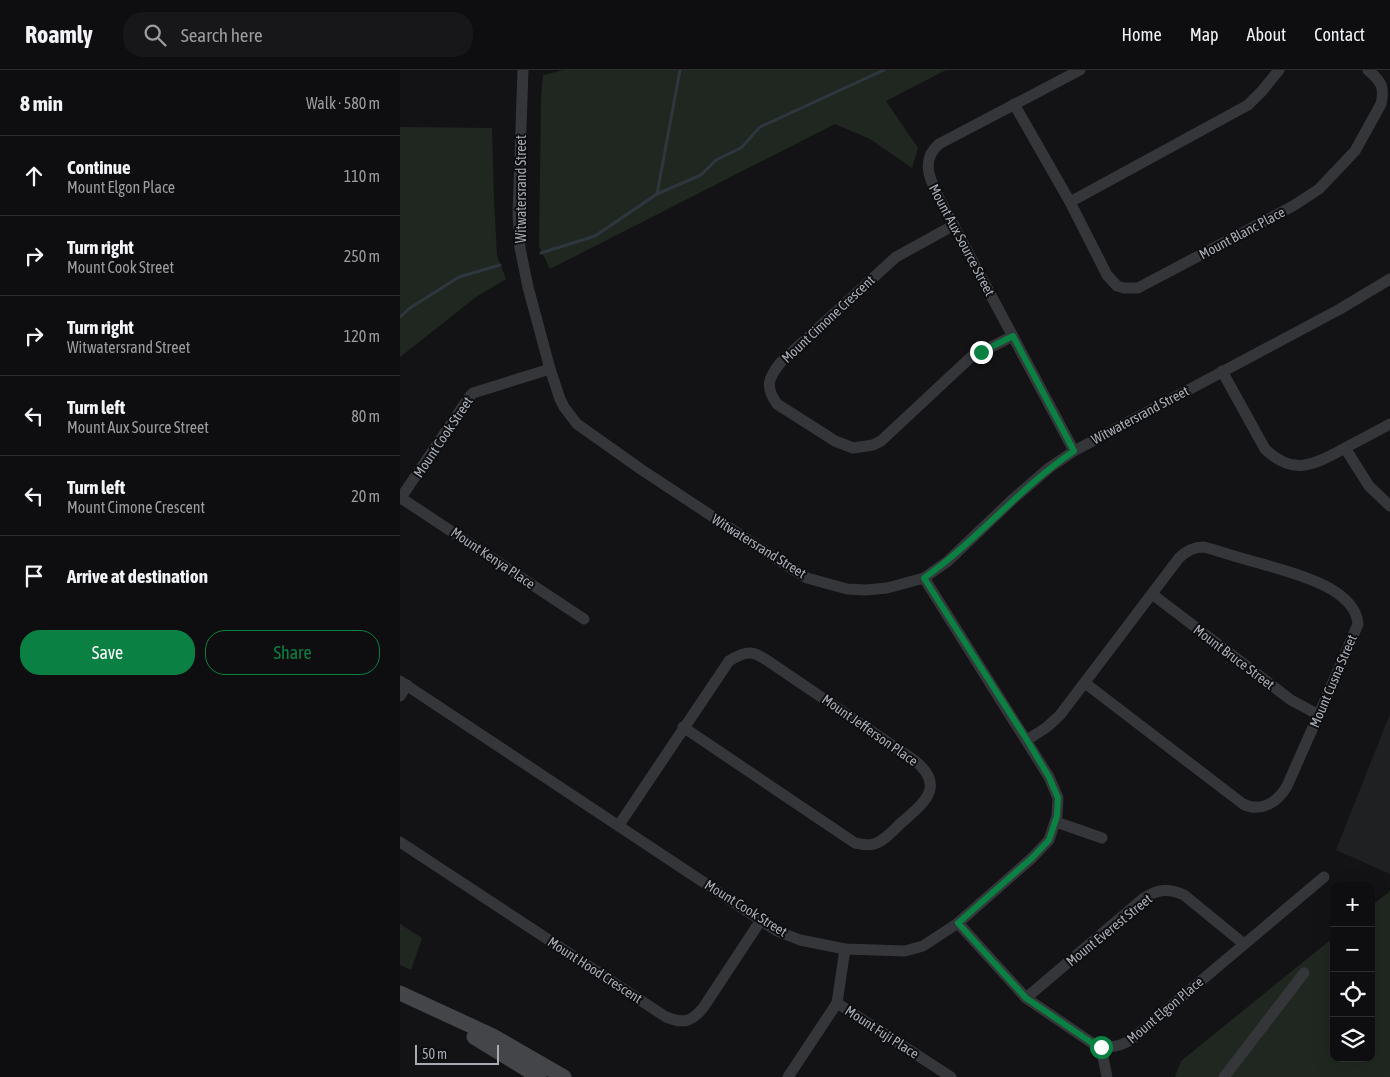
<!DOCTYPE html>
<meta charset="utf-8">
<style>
:root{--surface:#0e0e10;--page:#171719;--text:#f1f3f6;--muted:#9b9c9f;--line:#2e2e30;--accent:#0b8043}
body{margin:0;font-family:"Asap Condensed",sans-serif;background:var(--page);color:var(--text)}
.controls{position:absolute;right:15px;bottom:15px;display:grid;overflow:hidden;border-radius:10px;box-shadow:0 5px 20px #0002}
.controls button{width:45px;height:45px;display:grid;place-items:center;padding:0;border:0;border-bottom:1px solid var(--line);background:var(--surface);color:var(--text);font:25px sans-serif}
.scale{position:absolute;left:15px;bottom:12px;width:84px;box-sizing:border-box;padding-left:5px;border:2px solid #a6abb4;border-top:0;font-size:14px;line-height:18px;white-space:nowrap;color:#a6abb4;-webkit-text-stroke:4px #0e0e10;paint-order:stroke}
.stop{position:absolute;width:15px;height:15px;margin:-11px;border:4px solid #0b8043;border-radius:50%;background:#fff}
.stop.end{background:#0b8043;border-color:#fff;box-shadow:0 1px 5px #0008}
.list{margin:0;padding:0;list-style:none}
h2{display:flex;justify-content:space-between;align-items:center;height:65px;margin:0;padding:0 20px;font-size:21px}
h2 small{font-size:16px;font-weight:400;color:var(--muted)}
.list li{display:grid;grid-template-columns:32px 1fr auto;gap:15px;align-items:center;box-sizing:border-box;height:80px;padding:0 20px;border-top:1px solid var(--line)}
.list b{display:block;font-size:19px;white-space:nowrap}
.list p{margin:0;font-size:16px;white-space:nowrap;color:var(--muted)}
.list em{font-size:16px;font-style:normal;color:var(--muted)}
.actions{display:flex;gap:10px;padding:15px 20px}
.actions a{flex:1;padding:11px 0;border:1px solid var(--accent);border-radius:20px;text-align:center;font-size:18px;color:var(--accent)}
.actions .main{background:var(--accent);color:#fff}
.icon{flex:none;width:28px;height:28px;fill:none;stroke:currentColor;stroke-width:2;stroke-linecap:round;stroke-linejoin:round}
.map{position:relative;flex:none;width:990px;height:1007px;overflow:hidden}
header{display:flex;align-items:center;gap:30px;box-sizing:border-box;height:70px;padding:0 25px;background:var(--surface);border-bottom:1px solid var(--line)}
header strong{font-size:24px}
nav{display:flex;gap:28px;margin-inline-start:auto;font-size:18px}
.search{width:350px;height:45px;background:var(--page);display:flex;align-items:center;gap:12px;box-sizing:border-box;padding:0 18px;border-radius:20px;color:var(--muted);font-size:19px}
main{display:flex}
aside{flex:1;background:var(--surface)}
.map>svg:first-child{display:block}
.built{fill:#1f2022}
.green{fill:#202720}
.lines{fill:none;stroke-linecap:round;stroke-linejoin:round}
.stream{stroke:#2d373d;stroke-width:3}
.street{stroke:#35363a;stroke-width:11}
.secondary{stroke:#434549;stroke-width:15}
.route{stroke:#0b8043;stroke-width:6}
.labels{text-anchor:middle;stroke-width:4;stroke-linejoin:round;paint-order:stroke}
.street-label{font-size:14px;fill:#a6abb4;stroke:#0e0e10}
</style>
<header>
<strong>Roamly</strong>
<div class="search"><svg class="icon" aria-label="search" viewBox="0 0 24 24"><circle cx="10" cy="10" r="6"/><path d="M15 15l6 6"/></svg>Search here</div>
<nav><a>Home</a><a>Map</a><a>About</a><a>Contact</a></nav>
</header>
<main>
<aside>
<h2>8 min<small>Walk · 580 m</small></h2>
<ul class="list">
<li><svg class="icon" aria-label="ahead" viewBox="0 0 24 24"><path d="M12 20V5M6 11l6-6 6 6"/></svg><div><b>Continue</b><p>Mount Elgon Place</p></div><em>110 m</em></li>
<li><svg class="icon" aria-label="right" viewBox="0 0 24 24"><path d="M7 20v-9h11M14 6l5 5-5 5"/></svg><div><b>Turn right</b><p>Mount Cook Street</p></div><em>250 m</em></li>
<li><svg class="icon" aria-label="right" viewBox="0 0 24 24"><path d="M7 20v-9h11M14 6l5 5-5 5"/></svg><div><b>Turn right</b><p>Witwatersrand Street</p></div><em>120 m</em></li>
<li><svg class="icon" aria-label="left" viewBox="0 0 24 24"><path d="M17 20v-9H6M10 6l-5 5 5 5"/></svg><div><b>Turn left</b><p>Mount Aux Source Street</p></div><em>80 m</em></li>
<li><svg class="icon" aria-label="left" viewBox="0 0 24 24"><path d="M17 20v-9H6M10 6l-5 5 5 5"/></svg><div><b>Turn left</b><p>Mount Cimone Crescent</p></div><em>20 m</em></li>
<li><svg class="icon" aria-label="arrive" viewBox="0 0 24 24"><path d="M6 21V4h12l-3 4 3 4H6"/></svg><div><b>Arrive at destination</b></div></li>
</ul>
<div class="actions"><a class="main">Save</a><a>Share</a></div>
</aside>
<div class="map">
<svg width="990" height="1007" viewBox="0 0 990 1007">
<rect width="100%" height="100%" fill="#131315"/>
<polygon class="built" points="990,644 990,804 936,780"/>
<g class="green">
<polygon points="164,0 546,0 486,31 518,78 512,98 470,69 435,54 150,199 139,176 141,29 143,5"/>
<polygon points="0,57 92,58 94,129 97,186 106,209 76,227 0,287"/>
<polygon points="990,821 990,1007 775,1007 781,991 934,867 934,988 971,988 971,836"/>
<polygon points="0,854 22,868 11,900 0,895"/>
</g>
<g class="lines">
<g class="stream">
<polyline points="257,124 301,105 316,90 341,78 360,57 484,0"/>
<polyline points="141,183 195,166 257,124 280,0"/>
<polyline points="0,247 10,238 59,207 100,195"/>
</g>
<g class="street">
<polyline points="123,0 118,145 120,178 128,217 150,299 160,329 164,337 177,354 242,400 383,493 407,508 447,519 466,520 487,518 524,508 548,491 612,430 649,398 674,381 940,239 990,209"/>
<path d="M614,34L670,132L707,205L717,216L724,218H738L893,136L919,119L955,81L981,34C985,17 981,11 968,0"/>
<polyline points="670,132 848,35 862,21 879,0"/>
<path d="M554,155L496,187L381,292C369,307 364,316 377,334L435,371L453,378L473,375L481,371L571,287L613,266"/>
<path d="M822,301L865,379C894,407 915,394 945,378C960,370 975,362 990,354"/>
<polyline points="945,378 969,416 990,436"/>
<path d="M674,381L539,128C530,110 520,90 539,74L680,0"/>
<polyline points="1,428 184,549"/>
<polyline points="0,429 70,326 73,323 150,299"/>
<polyline points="752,524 891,630 919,645"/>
<polyline points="0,611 377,861 400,870 445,879 505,881 523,876 558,853 632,788 649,770 657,746 658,728 649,707 524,508"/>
<polyline points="0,626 7,615"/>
<path d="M627,670L647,657L660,645L779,488C786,481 794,477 804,477C822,482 840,488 859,493C888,502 955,516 958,554L938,601L887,716C878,732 861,743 843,734L685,613"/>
<polyline points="656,752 702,768"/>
<path d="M219,755L329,591C348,579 354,581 371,593L514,690C547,716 524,733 501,753C493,761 484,771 474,774C467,776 461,774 455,773L283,657"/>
<path d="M0,772L266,947C284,954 291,952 303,938L361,850"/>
<path d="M558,853L626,928L695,975C709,979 720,977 732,969L924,807"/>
<polyline points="445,879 437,933 551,1007"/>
<path d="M626,928L744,828C758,819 769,818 784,825L844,874"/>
<polyline points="701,977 707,1007"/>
<polyline points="388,1007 437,933"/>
<polyline points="824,1007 904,903"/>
</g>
<g class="secondary">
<polyline points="0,923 93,966 164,1007"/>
<polyline points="74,967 139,1007"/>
</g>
</g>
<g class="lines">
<path class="route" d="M581,282L613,266L674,381C619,418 578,470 524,508L627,670L649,707L658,728L657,746L649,770L632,788L558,853L626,928L695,975L701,977"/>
</g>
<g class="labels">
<g class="street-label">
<text transform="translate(121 119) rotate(-90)" y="5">Witwatersrand Street</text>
<text transform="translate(842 163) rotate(-28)" y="5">Mount Blanc Place</text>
<text transform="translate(562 170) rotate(62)" y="5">Mount Aux Source Street</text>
<text transform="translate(428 249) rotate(-43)" y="5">Mount Cimone Crescent</text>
<text transform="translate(740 345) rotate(-28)" y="5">Witwatersrand Street</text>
<text transform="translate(43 367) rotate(-56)" y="5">Mount Cook Street</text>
<text transform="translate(359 476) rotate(32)" y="5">Witwatersrand Street</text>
<text transform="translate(93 488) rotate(34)" y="5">Mount Kenya Place</text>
<text transform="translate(834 587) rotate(37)" y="5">Mount Bruce Street</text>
<text transform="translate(933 611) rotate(-67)" y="5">Mount Cusna Street</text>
<text transform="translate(470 660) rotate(35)" y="5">Mount Jefferson Place</text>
<text transform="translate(346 838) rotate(32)" y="5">Mount Cook Street</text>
<text transform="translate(709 860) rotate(-39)" y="5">Mount Everest Street</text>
<text transform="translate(195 900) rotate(33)" y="5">Mount Hood Crescent</text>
<text transform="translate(765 940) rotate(-40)" y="5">Mount Elgon Place</text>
<text transform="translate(482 962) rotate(33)" y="5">Mount Fuji Place</text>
</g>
</g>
</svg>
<div class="controls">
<button>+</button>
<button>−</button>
<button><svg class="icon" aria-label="locate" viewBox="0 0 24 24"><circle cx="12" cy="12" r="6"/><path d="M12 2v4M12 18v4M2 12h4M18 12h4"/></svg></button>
<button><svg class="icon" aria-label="layers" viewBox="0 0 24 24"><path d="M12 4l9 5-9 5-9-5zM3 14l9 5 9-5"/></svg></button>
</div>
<div class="scale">50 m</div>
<div class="stop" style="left:701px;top:977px"></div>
<div class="stop end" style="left:581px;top:282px"></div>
</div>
</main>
